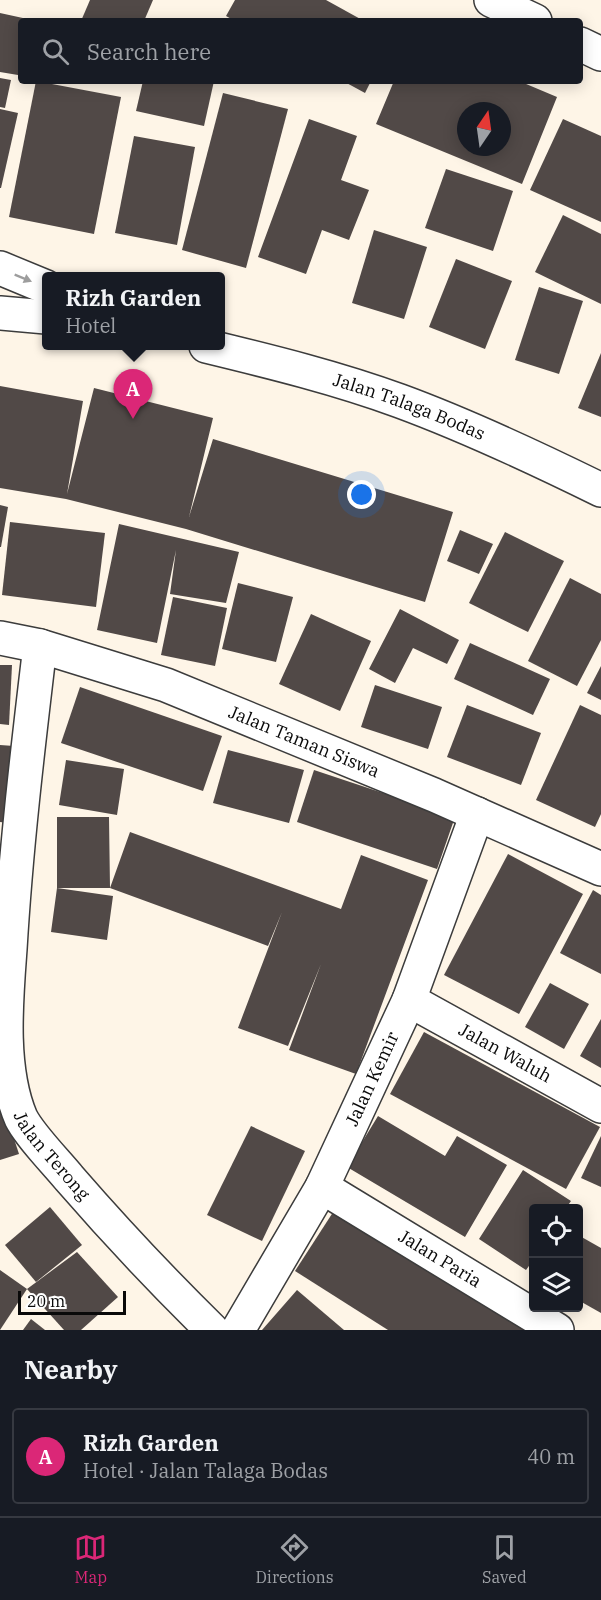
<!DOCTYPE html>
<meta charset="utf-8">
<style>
:root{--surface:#171b24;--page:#242831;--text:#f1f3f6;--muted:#9ea1a6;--line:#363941;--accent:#db2777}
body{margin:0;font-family:"IBM Plex Serif",serif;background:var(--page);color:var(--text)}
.controls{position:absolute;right:18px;bottom:18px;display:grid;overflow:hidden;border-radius:6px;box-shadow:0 3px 15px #0003}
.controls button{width:54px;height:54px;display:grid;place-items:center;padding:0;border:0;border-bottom:2px solid var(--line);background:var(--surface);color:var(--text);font:30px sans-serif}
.compass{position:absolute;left:457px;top:102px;width:54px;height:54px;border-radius:50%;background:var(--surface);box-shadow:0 3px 15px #0003;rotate:13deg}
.scale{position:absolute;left:18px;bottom:15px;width:108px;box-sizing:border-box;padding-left:6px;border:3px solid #090909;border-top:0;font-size:16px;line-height:21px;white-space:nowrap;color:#090909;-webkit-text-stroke:4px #fff;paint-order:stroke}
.you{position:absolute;left:362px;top:495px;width:21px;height:21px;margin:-15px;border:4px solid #fff;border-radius:50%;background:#1a73e8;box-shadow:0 0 0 9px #1a73e833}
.badge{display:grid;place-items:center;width:39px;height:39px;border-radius:50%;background:var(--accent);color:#fff;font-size:20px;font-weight:700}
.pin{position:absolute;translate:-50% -50px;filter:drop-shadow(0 2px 3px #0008)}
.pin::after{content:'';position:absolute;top:32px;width:21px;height:18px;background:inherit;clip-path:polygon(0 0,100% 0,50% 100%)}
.popup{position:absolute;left:42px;top:272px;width:183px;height:78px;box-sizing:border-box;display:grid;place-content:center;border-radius:6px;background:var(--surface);filter:drop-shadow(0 2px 4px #0005);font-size:20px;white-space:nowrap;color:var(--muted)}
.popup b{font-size:22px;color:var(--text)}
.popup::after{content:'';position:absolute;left:50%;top:100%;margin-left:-12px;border:12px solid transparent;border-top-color:var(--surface)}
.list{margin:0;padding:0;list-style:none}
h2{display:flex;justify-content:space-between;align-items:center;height:78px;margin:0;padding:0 24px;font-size:26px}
h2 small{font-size:20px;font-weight:400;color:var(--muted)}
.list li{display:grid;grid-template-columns:39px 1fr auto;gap:18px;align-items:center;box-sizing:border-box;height:96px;margin:0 12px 12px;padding:0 12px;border:2px solid var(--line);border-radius:6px}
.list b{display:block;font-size:22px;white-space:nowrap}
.list p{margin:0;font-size:20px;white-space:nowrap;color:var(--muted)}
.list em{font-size:20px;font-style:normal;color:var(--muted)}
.icon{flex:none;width:33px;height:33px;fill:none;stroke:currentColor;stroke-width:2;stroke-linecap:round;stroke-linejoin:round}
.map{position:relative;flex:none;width:601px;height:1330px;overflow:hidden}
.search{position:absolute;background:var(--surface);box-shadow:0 3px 15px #0003;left:18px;right:18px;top:18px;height:66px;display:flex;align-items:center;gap:15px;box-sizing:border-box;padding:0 21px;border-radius:6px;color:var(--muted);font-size:22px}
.sheet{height:186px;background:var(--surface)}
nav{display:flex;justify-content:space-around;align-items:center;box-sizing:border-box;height:84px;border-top:2px solid var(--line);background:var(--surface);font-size:16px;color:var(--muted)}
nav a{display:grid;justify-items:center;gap:3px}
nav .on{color:var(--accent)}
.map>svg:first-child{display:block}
.building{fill:#514947;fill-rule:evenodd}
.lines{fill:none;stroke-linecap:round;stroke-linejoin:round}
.minor-casing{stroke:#3c3c3c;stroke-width:36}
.minor{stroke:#fff;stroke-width:33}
.oneway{fill:#9d9d9d}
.labels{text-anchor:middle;stroke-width:6;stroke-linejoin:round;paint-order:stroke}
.street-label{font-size:18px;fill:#090909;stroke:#fff}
</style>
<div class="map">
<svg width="601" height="1330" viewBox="0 0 601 1330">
<rect width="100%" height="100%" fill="#fef5e7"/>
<g class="building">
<polygon points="90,0 153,0 144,21 81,21"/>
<polygon points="235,0 326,0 364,21 235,21 226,16"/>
<polygon points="0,13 32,20 21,21 21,58 18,75 0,72"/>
<polygon points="0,78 11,80 5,108 0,107"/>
<polygon points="36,81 121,97 94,234 9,217"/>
<polygon points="143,81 214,81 204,126 136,111"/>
<polygon points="343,81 371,81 365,93"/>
<path d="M394,81H519L557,97L522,184L376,124ZM466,111H502V147H466Z"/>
<polygon points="223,93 288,109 246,268 182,250"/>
<polygon points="0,109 18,113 1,188 0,188"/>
<polygon points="309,119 357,136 341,180 369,190 349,240 322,230 306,274 258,257"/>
<polygon points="563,119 601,136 601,222 530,190"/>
<polygon points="134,136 195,147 177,245 115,233"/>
<polygon points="446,169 513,191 493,251 425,228"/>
<polygon points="563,215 601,234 601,304 535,272"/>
<polygon points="374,230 427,247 404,319 352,303"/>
<polygon points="456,259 512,281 485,349 429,327"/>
<polygon points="539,287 583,301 559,374 515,360"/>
<polygon points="601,353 601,417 578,408"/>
<polygon points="0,386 83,401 67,494 94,388 213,418 189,517 213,439 453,512 425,602 186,529 66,499 0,488"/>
<polygon points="0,505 8,507 1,547 0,547"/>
<polygon points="10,522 105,533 96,607 2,595"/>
<polygon points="119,524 239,552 226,603 170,594 176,550 157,643 97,630"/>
<polygon points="460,530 493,544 479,574 447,561"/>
<polygon points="505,532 564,561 528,632 469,603"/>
<polygon points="570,578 601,594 601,640 577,686 528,661"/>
<polygon points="238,583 293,597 276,662 222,649"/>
<polygon points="173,597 227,608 215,666 161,655"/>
<polygon points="400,609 459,640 447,664 413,648 395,683 369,669"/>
<polygon points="311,614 371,641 340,711 279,684"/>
<polygon points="470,643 550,679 533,715 454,679"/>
<polygon points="0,665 12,665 9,725 0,724"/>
<polygon points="601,666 601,700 587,693"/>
<polygon points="375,685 442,707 428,749 361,727"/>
<polygon points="80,687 222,736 203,791 61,743"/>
<polygon points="467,705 541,733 521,785 447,757"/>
<polygon points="580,705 601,715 601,814 595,827 536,800"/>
<polygon points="0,745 14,746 8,823 0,822"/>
<polygon points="228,750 304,770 289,823 213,803"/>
<polygon points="66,760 124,769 117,815 59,805"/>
<polygon points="314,770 455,817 437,869 297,822"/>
<polygon points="57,817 109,817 110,888 130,832 341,909 361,855 428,880 356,1074 289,1050 321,964 288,1046 238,1028 282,912 268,946 110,888 57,888 113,896 107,940 51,932 57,888"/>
<polygon points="508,854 583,894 519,1014 444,975"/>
<polygon points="593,890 601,895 601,974 560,953"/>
<polygon points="550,983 589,1004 564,1049 525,1027"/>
<polygon points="601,1019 601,1068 580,1056"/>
<polygon points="424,1032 600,1127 566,1189 390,1094"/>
<polygon points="0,1096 19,1154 0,1160"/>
<polygon points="378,1116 445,1156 457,1136 507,1165 465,1237 347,1167"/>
<polygon points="251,1126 305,1151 262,1241 207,1215"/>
<polygon points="601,1136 601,1187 581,1178"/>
<polygon points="523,1170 571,1201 566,1208 534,1208 534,1259 526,1270 479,1239"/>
<polygon points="339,1203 540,1330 388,1330 295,1271"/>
<polygon points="50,1207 82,1245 36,1282 5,1245"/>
<polygon points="578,1235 601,1248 601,1313 578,1300"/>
<polygon points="77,1252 118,1297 81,1330 64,1330 27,1289"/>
<polygon points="0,1270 27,1289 0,1330"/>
<polygon points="297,1290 344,1330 262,1330"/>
<polygon points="31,1319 45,1330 23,1330"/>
</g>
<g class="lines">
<defs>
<g id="minor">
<polyline points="491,0 535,21"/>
<polyline points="580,44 601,54"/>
<polyline points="0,268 46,287"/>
<polyline points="0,313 46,317"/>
<path id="s1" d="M206,346C272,362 337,378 400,401C468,426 536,458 601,490"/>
<path id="s2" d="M0,638L40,646L166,685L434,795L601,869"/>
<path id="s3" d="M40,646C28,747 16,847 10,949C6,1002 0,1069 21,1118C30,1136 56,1162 69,1178C115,1231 162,1281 212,1330"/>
<path id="s4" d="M409,1000L601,1106"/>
<path id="s5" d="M322,1187L557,1330"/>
<path id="s6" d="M238,1330L322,1187L409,1000L477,814"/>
</g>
</defs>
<use href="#minor" class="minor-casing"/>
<use href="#minor" class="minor"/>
</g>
<defs><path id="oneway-solid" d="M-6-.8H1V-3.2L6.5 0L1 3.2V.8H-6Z" transform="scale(1.5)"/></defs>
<use class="oneway" href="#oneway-solid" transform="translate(23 278) rotate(22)"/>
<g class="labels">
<g class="street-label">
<text dy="6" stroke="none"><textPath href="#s1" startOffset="212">Jalan Talaga Bodas</textPath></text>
<text dy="6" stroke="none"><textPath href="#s2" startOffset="322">Jalan Taman Siswa</textPath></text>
<text dy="6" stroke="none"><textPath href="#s4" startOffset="110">Jalan Waluh</textPath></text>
<text dy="6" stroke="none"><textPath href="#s6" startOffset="285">Jalan Kemir</textPath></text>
<text dy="6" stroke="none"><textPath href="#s3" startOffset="524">Jalan Terong</textPath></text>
<text dy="6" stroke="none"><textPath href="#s5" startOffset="138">Jalan Paria</textPath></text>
</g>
</g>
</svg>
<div class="controls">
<button><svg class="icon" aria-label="locate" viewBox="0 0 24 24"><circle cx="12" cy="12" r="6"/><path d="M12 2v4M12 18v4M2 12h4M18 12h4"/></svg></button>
<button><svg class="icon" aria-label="layers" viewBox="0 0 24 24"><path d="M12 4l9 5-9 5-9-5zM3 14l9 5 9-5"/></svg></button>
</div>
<svg class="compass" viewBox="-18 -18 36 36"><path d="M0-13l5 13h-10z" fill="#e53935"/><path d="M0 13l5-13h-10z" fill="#9ea1a6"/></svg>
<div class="scale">20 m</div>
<div class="you"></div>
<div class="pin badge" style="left:133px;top:419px">A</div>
<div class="popup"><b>Rizh Garden</b>Hotel</div>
<div class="search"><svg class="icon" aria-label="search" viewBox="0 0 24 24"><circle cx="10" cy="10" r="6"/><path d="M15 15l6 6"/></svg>Search here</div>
</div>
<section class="sheet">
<h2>Nearby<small></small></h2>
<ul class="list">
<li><span class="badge">A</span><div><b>Rizh Garden</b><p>Hotel · Jalan Talaga Bodas</p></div><em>40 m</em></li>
</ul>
</section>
<nav>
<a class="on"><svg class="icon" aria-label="map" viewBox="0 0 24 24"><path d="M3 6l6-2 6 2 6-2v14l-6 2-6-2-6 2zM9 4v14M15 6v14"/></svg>Map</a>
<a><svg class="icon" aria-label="directions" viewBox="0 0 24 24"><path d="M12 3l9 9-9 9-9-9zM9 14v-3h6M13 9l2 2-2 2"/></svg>Directions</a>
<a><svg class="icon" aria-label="saved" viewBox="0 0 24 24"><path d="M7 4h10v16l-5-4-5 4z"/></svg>Saved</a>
</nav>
